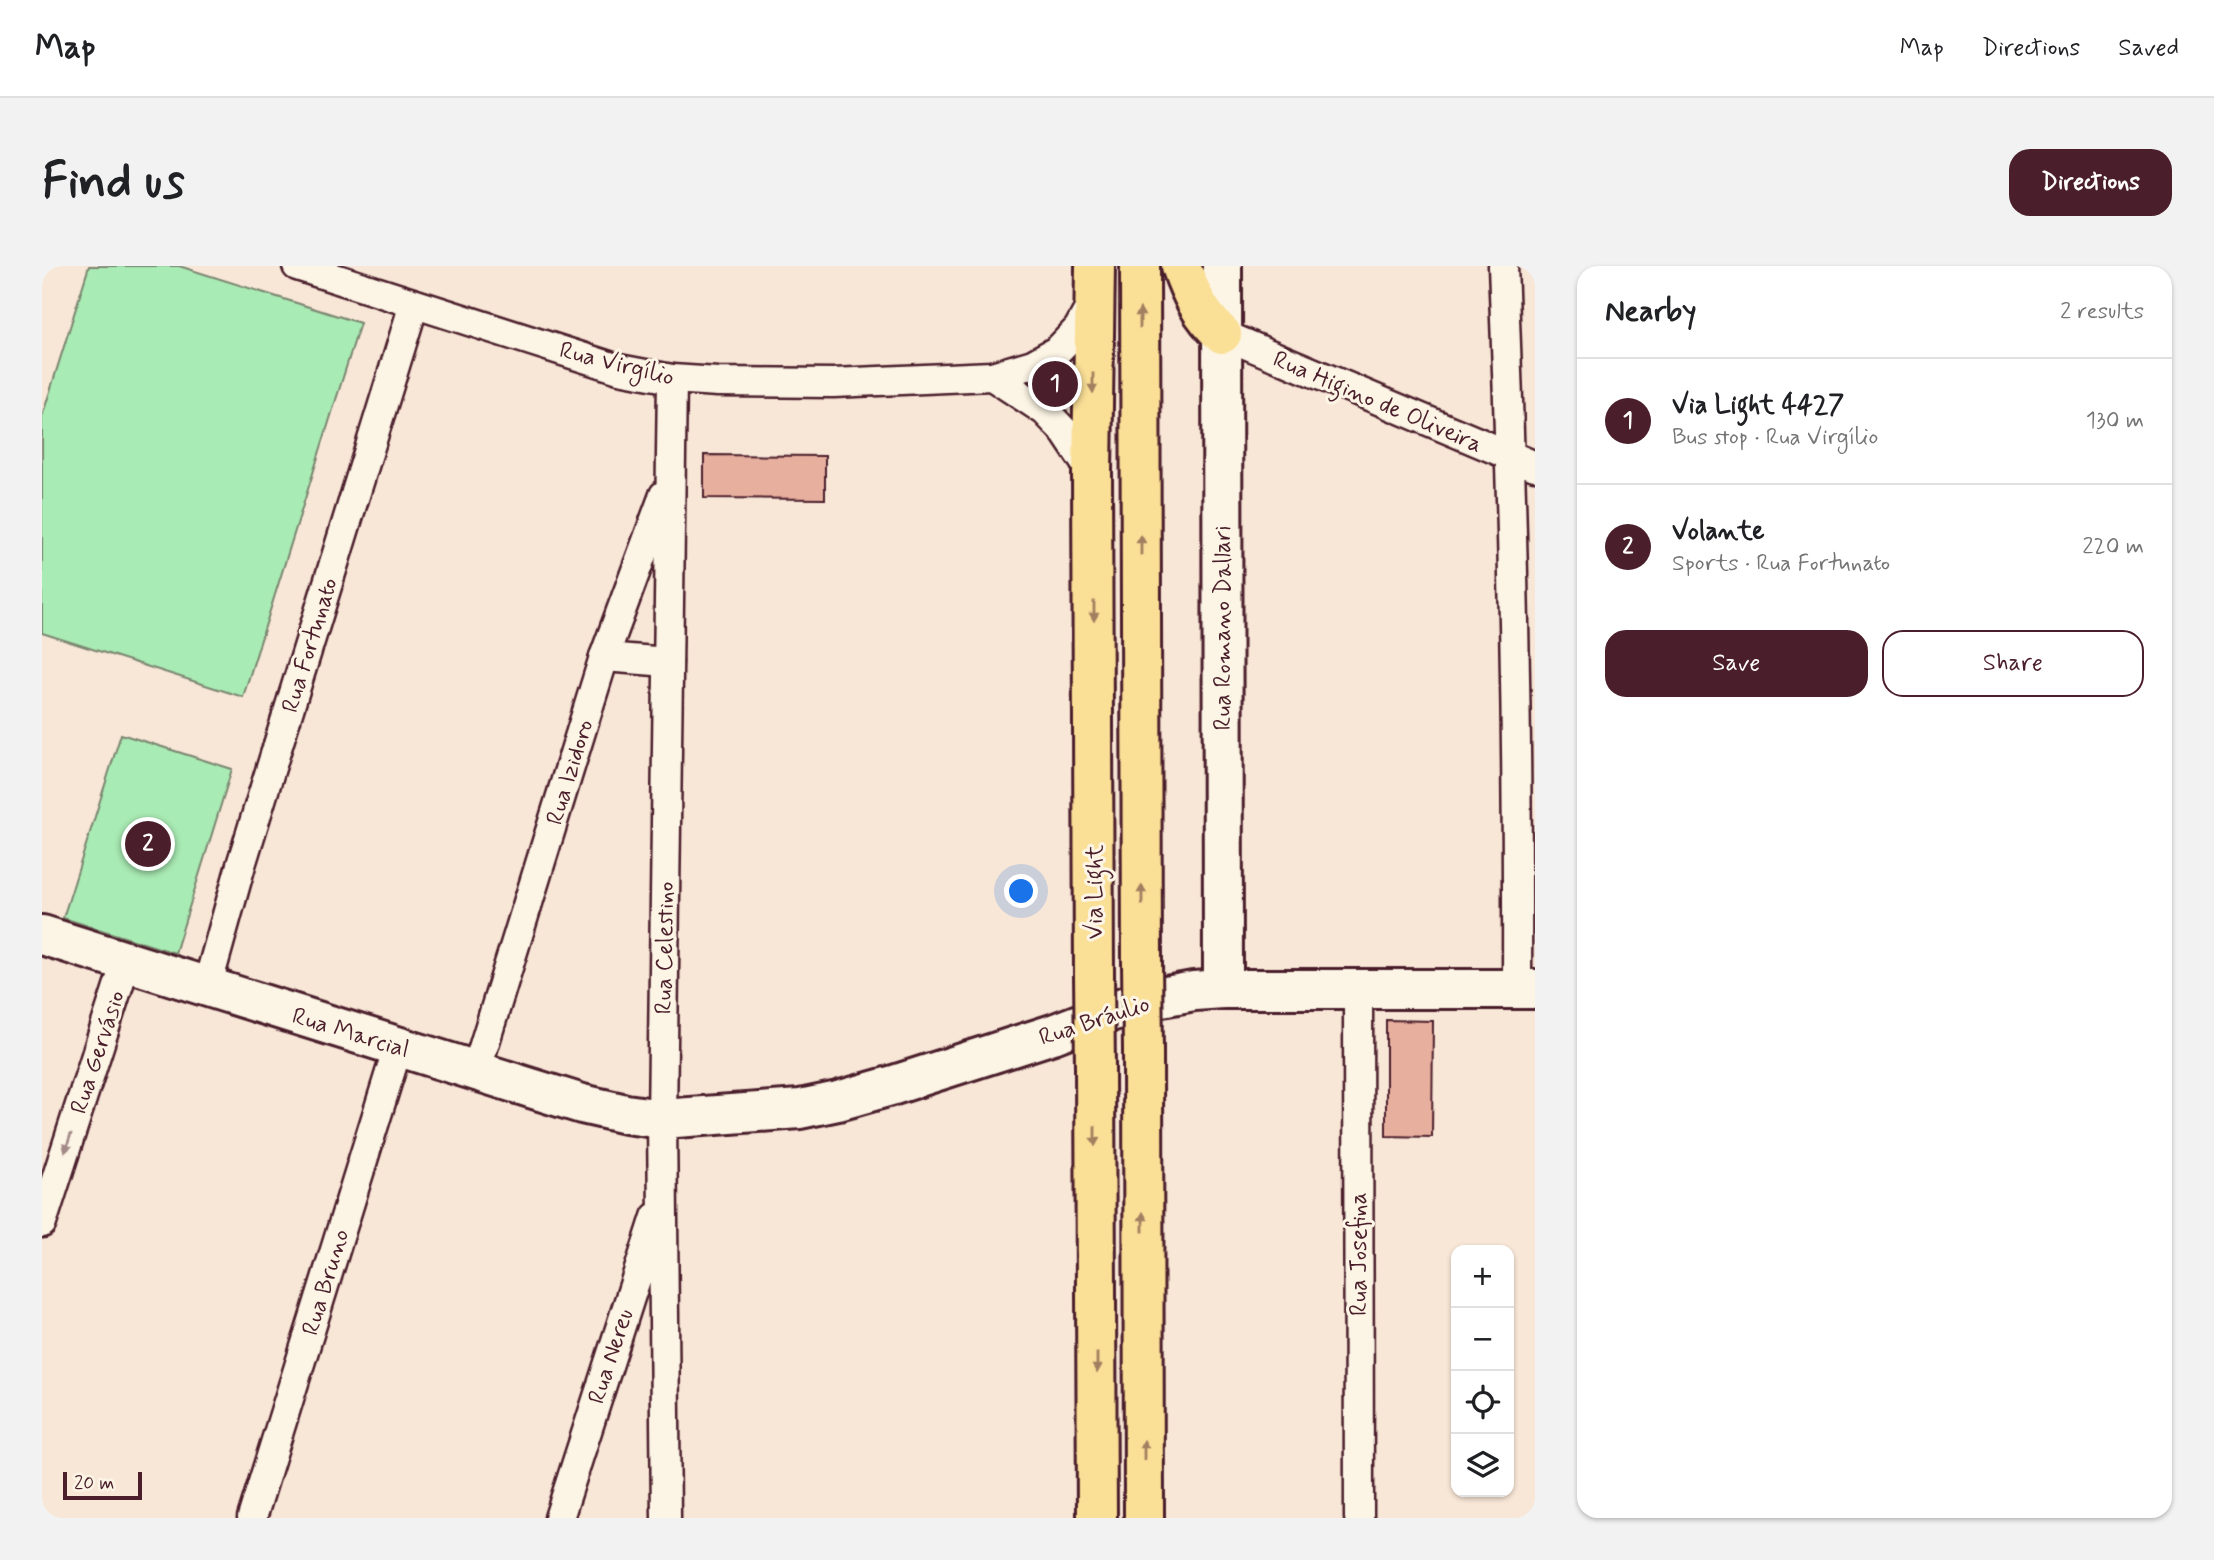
<!DOCTYPE html>
<meta charset="utf-8">
<style>
:root{--surface:#fff;--page:#f2f2f2;--text:#202124;--muted:#757577;--line:#e0e0e0;--accent:#4a1f2b}
body{margin:0;font-family:Mynerve,sans-serif;background:var(--page);color:var(--text)}
.controls{position:absolute;right:21px;bottom:21px;display:grid;overflow:hidden;border-radius:14px;box-shadow:0 2px 5px #0004}
.controls button{width:63px;height:63px;display:grid;place-items:center;padding:0;border:0;border-bottom:2px solid var(--line);background:var(--surface);color:var(--text);font:35px sans-serif}
.scale{position:absolute;left:21px;bottom:18px;width:79px;box-sizing:border-box;padding-left:7px;border:4px solid #4a1f2b;border-top:0;font-size:19px;line-height:24px;white-space:nowrap;color:#4a1f2b;-webkit-text-stroke:5px #fcf5e5;paint-order:stroke}
.you{position:absolute;left:980px;top:626px;width:24px;height:24px;margin:-18px;border:5px solid #fff;border-radius:50%;background:#1a73e8;box-shadow:0 0 0 10px #1a73e833}
.badge{display:grid;place-items:center;width:46px;height:46px;border-radius:50%;background:var(--accent);color:#fff;font-size:23px;font-weight:700}
.pin{position:absolute;translate:-50% -50%;border:4px solid #fff;box-shadow:0 2px 7px #0006}
.list{margin:0;padding:0;list-style:none}
h2{display:flex;justify-content:space-between;align-items:center;height:91px;margin:0;padding:0 28px;font-size:30px}
h2 small{font-size:23px;font-weight:400;color:var(--muted)}
.list li{display:grid;grid-template-columns:46px 1fr auto;gap:21px;align-items:center;box-sizing:border-box;height:126px;padding:0 28px;border-top:2px solid var(--line)}
.list b{display:block;font-size:26px;white-space:nowrap}
.list p{margin:0;font-size:23px;white-space:nowrap;color:var(--muted)}
.list em{font-size:23px;font-style:normal;color:var(--muted)}
.actions{display:flex;gap:14px;padding:21px 28px}
.actions a{flex:1;padding:16px 0;border:2px solid var(--accent);border-radius:21px;text-align:center;font-size:24px;color:var(--accent)}
.actions .main{background:var(--accent);color:#fff}
.icon{flex:none;width:38px;height:38px;fill:none;stroke:currentColor;stroke-width:2;stroke-linecap:round;stroke-linejoin:round}
.map{position:relative;flex:none;width:1493px;height:1252px;overflow:hidden;border-radius:21px}
header{display:flex;align-items:center;gap:42px;box-sizing:border-box;height:98px;padding:0 35px;background:var(--surface);border-bottom:2px solid var(--line)}
header strong{font-size:33px}
nav{display:flex;gap:38px;margin-inline-start:auto;font-size:24px}
.intro{display:flex;align-items:center;justify-content:space-between;box-sizing:border-box;height:168px;padding:0 42px}
h1{margin:0;font-size:49px}
.button{padding:18px 32px;border-radius:21px;background:var(--accent);color:#fff;font-size:24px;font-weight:700}
main{display:flex;gap:42px;padding:0 42px}
aside{flex:1;background:var(--surface);border-radius:21px;box-shadow:0 2px 5px #0004}
.map>svg:first-child{display:block}
.green{fill:#a9ebb4;stroke:#7a8570;stroke-width:2}
.building{fill:#e7af9e;stroke:#4a1f2b;stroke-width:2}
.lines{fill:none;stroke-linecap:round;stroke-linejoin:round}
.street-casing{stroke:#4a1f2b;stroke-width:33}
.secondary-casing{stroke:#4a1f2b;stroke-width:44}
.primary-casing{stroke:#4a1f2b;stroke-width:44}
.street{stroke:#fcf5e5;stroke-width:28}
.secondary{stroke:#fcf5e5;stroke-width:38}
.primary{stroke:#fadf96;stroke-width:38}
.primary-bridge-casing{stroke:#4a1f2b;stroke-width:44;stroke-linecap:butt}
.primary-bridge{stroke:#fadf96;stroke-width:38}
.oneway{fill:#a27f60}
.oneway2{fill:#a38a88}
.labels{text-anchor:middle;stroke-width:6;stroke-linejoin:round;paint-order:stroke}
.street-label{font-size:24px;fill:#4a1f2b;stroke:#fcf5e5}
</style>
<header>
<strong>Map</strong>
<nav><a>Map</a><a>Directions</a><a>Saved</a></nav>
</header>
<div class="intro"><h1>Find us</h1><a class="button">Directions</a></div>
<main>
<div class="map">
<svg width="1493" height="1252" viewBox="0 0 1493 1252">
<rect width="100%" height="100%" fill="#f8e7d7"/>
<filter id="ink" filterUnits="userSpaceOnUse"><feTurbulence type="fractalNoise" baseFrequency=".0143" numOctaves="2"/><feDisplacementMap in="SourceGraphic" scale="14" xChannelSelector="R" yChannelSelector="G"/><feConvolveMatrix kernelMatrix="1 2 1 2 8 2 1 2 1" color-interpolation-filters="sRGB"/></filter>
<g filter="url(#ink)">
<g class="green">
<polygon points="47,0 137,0 318,57 201,431 0,367 0,151"/>
<polygon points="79,468 190,503 133,687 21,652"/>
</g>
<g class="building">
<polygon points="662,189 783,190 783,233 662,232"/>
<polygon points="1344,754 1391,755 1390,871 1344,870"/>
</g>
<g class="lines">
<defs>
<g id="street">
<polyline points="255,0 577,103 630,113 676,116 791,117 950,110 991,98 1016,84 1036,63 1051,36"/>
<path d="M1461,0C1471,241 1476,481 1475,722"/>
<polyline points="1180,68 1493,200"/>
<polyline points="950,110 1003,145 1022,165 1050,207"/>
<polyline points="562,391 626,396"/>
<polyline points="165,721 199,599 372,38"/>
<polyline points="1316,723 1317,1252"/>
<polyline points="434,805 562,391 622,229"/>
<polyline points="0,957 84,696"/>
<polyline points="210,1252 356,781"/>
<polyline points="517,1252 614,951"/>
<polyline points="624,1252 620,853 630,113"/>
</g>
<g id="secondary">
<polyline points="1180,0 1181,723"/>
<polyline points="0,669 540,838 584,848 620,853 758,843 796,835 852,819 1011,768 1097,735 1152,725 1181,723 1493,723"/>
</g>
<g id="primary">
<polyline points="1098,0 1100,697"/>
<path d="M1139,0C1148,26 1159,50 1180,68"/>
<polyline points="1052,709 1050,207 1053,0"/>
<polyline points="1101,784 1102,1252"/>
<polyline points="1053,802 1055,1252"/>
</g>
</defs>
<use href="#street" class="street-casing"/>
<use href="#secondary" class="secondary-casing"/>
<use href="#primary" class="primary-casing"/>
<use href="#street" class="street"/>
<use href="#secondary" class="secondary"/>
<use href="#primary" class="primary"/>
<defs>
<g id="primary-bridge">
<polyline points="1100,697 1101,784"/>
<polyline points="1052,709 1053,802"/>
</g>
</defs>
<use href="#primary-bridge" class="primary-bridge-casing"/>
<use href="#primary-bridge" class="primary-bridge"/>
</g>
<defs><path id="oneway-solid" d="M-6-.8H1V-3.2L6.5 0L1 3.2V.8H-6Z" transform="scale(1.75)"/></defs>
<g class="oneway">
<use href="#oneway-solid" transform="translate(1098 52) rotate(-90)"/>
<use href="#oneway-solid" transform="translate(1051 117) rotate(90)"/>
<use href="#oneway-solid" transform="translate(1099 279) rotate(-90)"/>
<use href="#oneway-solid" transform="translate(1052 345) rotate(90)"/>
<use href="#oneway-solid" transform="translate(1100 629) rotate(-90)"/>
<use href="#oneway-solid" transform="translate(1053 870) rotate(90)"/>
<use href="#oneway-solid" transform="translate(1101 956) rotate(-90)"/>
<use href="#oneway-solid" transform="translate(1055 1097) rotate(90)"/>
<use href="#oneway-solid" transform="translate(1102 1184) rotate(-90)"/>
</g>
<use class="oneway2" href="#oneway-solid" transform="translate(26 877) rotate(108)"/>
</g>
<g class="labels">
<g class="street-label">
<text transform="translate(575 97) rotate(14)" y="8">Rua Virgílio</text>
<text transform="translate(1336 135) rotate(23)" y="8">Rua Higino de Oliveira</text>
<text transform="translate(1180 362) rotate(-90)" y="8">Rua Romano Dallari</text>
<text transform="translate(267 379) rotate(-73)" y="8">Rua Fortunato</text>
<text transform="translate(527 506) rotate(-73)" y="8">Rua Izidoro</text>
<text transform="translate(1052 626) rotate(-90)" y="8">Via Light</text>
<text transform="translate(622 682) rotate(-89)" y="8">Rua Celestino</text>
<text transform="translate(1052 754) rotate(-18)" y="8">Rua Bráulio</text>
<text transform="translate(309 766) rotate(17)" y="8">Rua Marcial</text>
<text transform="translate(55 786) rotate(-72)" y="8">Rua Gervásio</text>
<text transform="translate(1316 988) rotate(-90)" y="8">Rua Josefina</text>
<text transform="translate(283 1016) rotate(-73)" y="8">Rua Bruno</text>
<text transform="translate(568 1090) rotate(-72)" y="8">Rua Nereu</text>
</g>
</g>
</svg>
<div class="controls">
<button>+</button>
<button>−</button>
<button><svg class="icon" aria-label="locate" viewBox="0 0 24 24"><circle cx="12" cy="12" r="6"/><path d="M12 2v4M12 18v4M2 12h4M18 12h4"/></svg></button>
<button><svg class="icon" aria-label="layers" viewBox="0 0 24 24"><path d="M12 4l9 5-9 5-9-5zM3 14l9 5 9-5"/></svg></button>
</div>
<div class="scale">20 m</div>
<div class="you"></div>
<div class="pin badge" style="left:1013px;top:118px">1</div>
<div class="pin badge" style="left:106px;top:578px">2</div>
</div>
<aside>
<h2>Nearby<small>2 results</small></h2>
<ul class="list">
<li><span class="badge">1</span><div><b>Via Light 4427</b><p>Bus stop · Rua Virgílio</p></div><em>130 m</em></li>
<li><span class="badge">2</span><div><b>Volante</b><p>Sports · Rua Fortunato</p></div><em>220 m</em></li>
</ul>
<div class="actions"><a class="main">Save</a><a>Share</a></div>
</aside>
</main>
